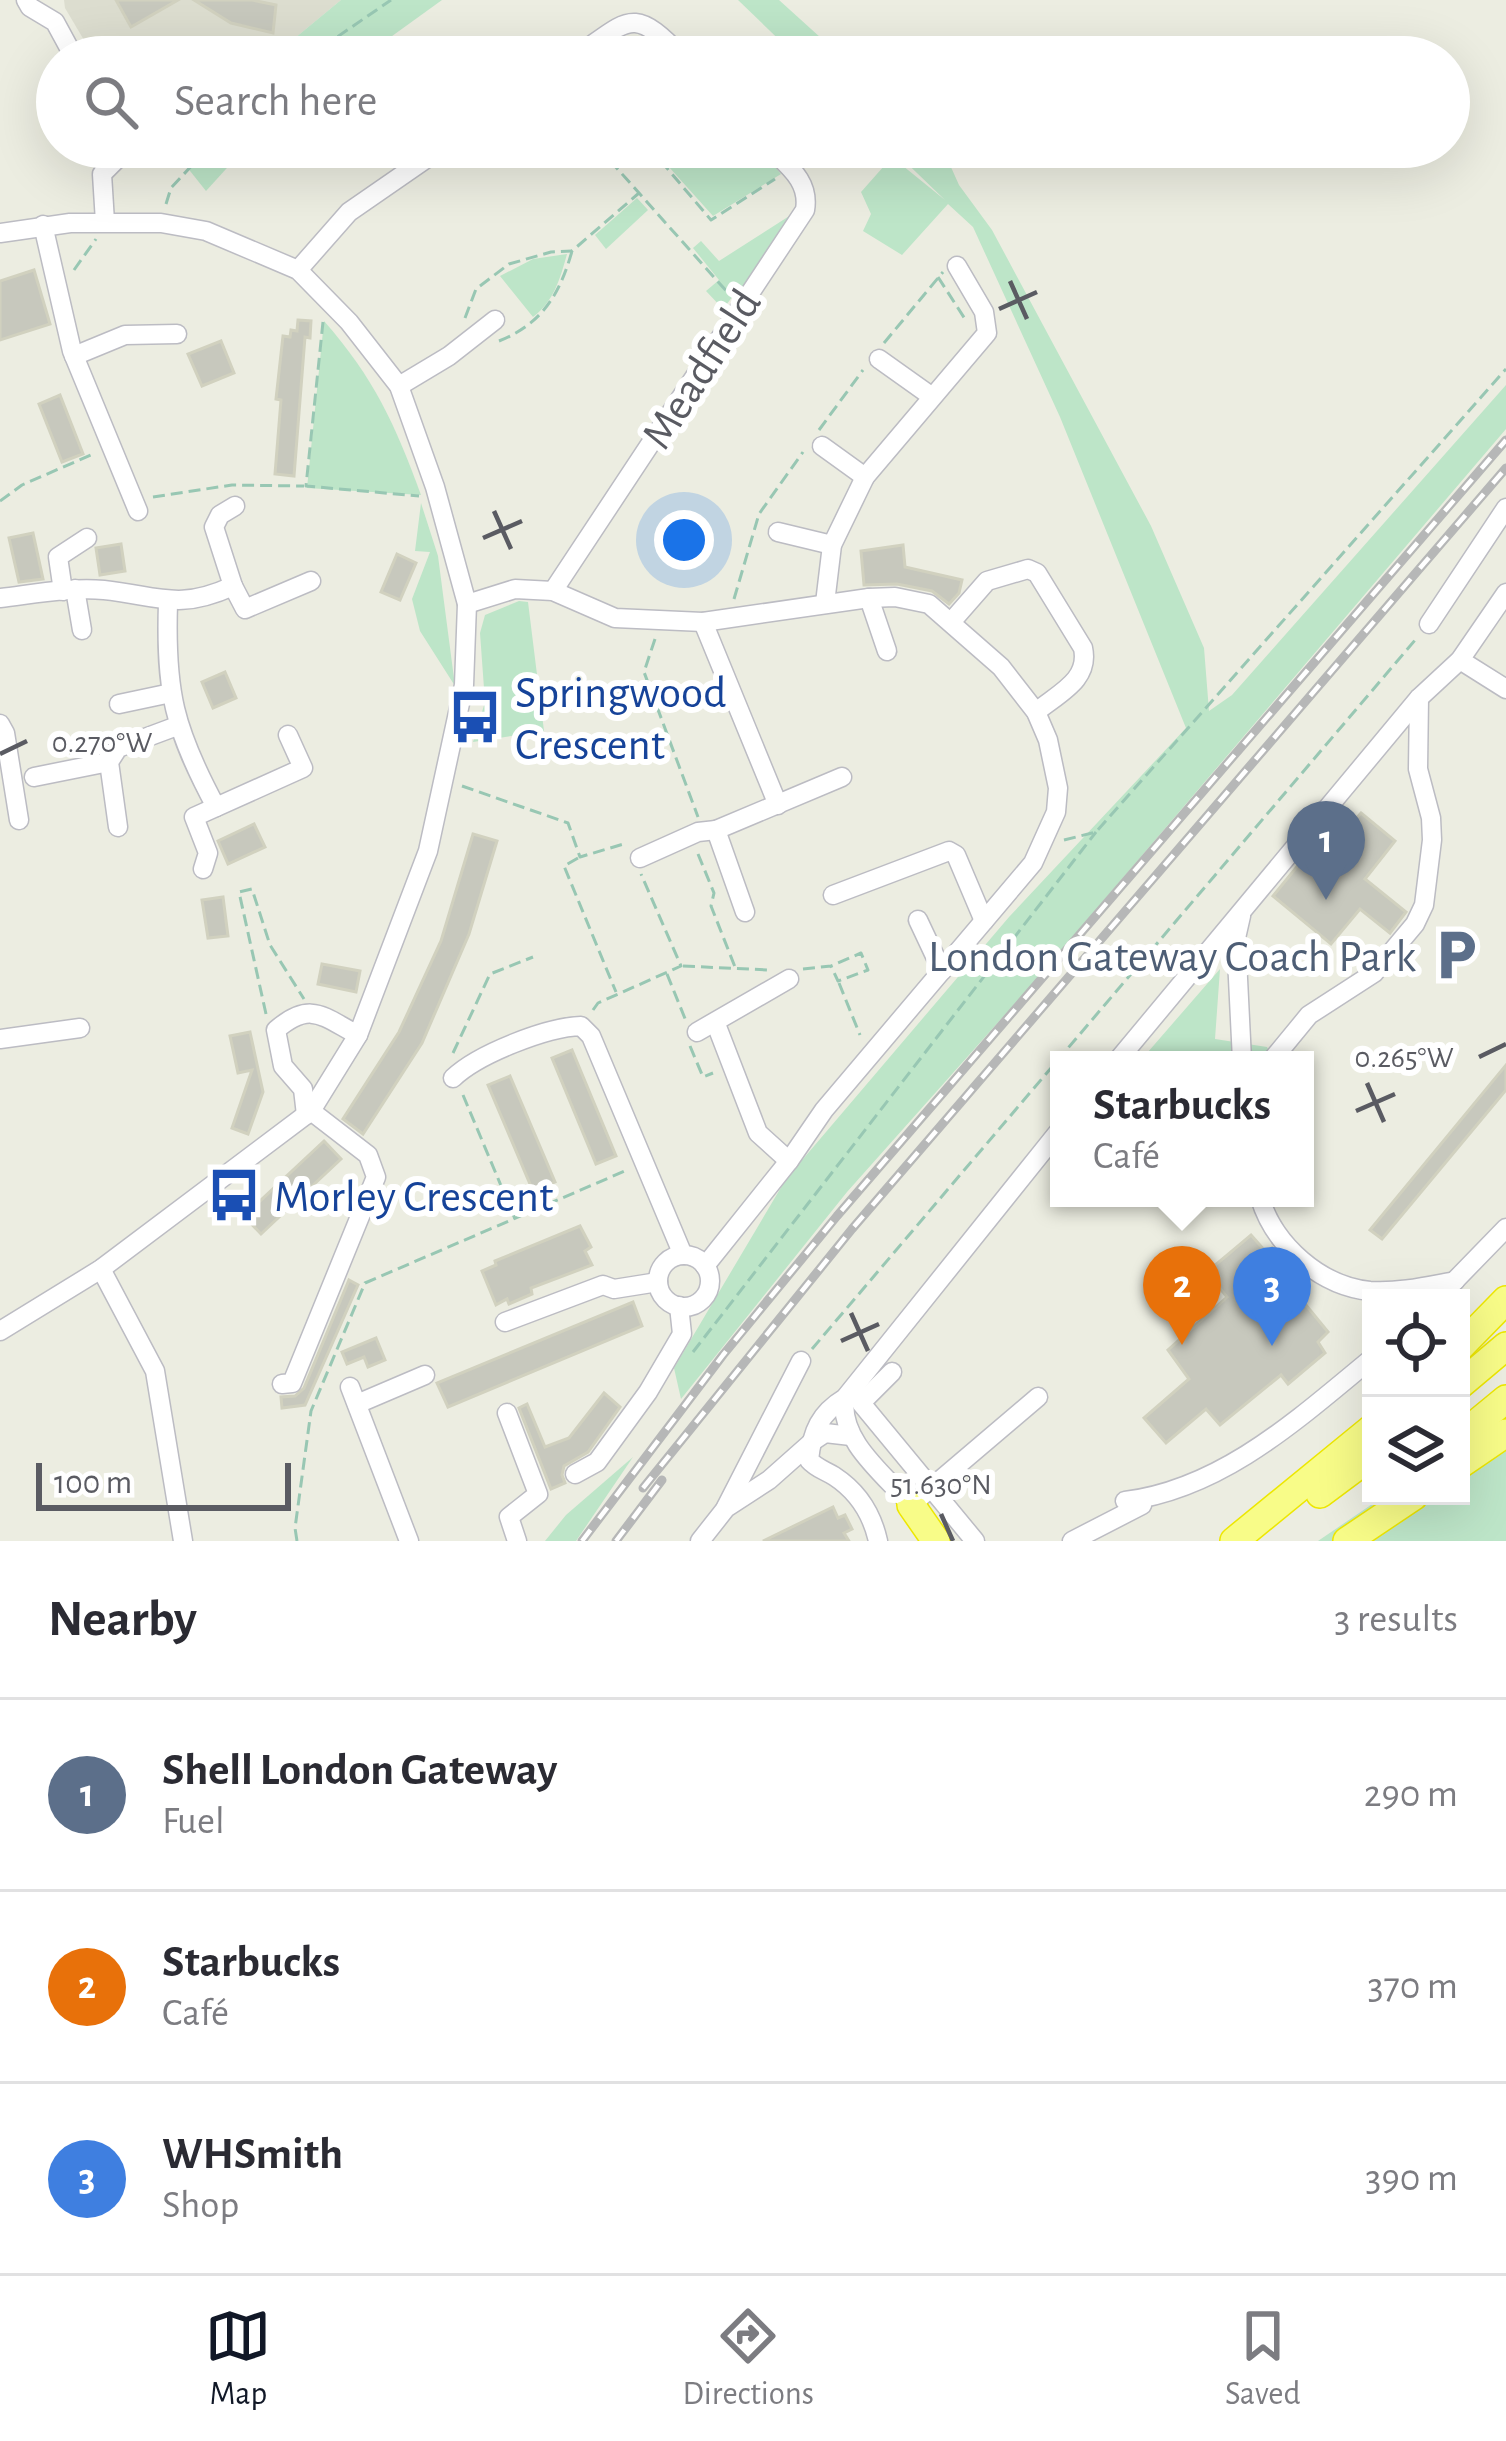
<!DOCTYPE html>
<meta charset="utf-8">
<style>
:root{--surface:#fff;--page:#f7f7f7;--text:#2b2b33;--muted:#7c7c81;--line:#e1e1e2;--accent:#111827}
body{margin:0;font-family:"Alegreya Sans",sans-serif;background:var(--page);color:var(--text)}
.controls{position:absolute;right:36px;bottom:36px;display:grid;overflow:hidden;border-radius:0px;box-shadow:0 12px 48px #0002}
.controls button{width:108px;height:108px;display:grid;place-items:center;padding:0;border:0;border-bottom:3px solid var(--line);background:var(--surface);color:var(--text);font:60px sans-serif}
.scale{position:absolute;left:36px;bottom:30px;width:255px;box-sizing:border-box;padding-left:12px;border:6px solid #5a5b62;border-top:0;font-size:33px;line-height:42px;white-space:nowrap;color:#5a5b62;-webkit-text-stroke:9px #fff;paint-order:stroke}
.you{position:absolute;left:684px;top:540px;width:42px;height:42px;margin:-30px;border:9px solid #fff;border-radius:50%;background:#1a73e8;box-shadow:0 0 0 18px #1a73e833}
.badge{display:grid;place-items:center;width:78px;height:78px;border-radius:50%;background:var(--accent);color:#fff;font-size:39px;font-weight:700}
.pin{position:absolute;translate:-50% -99px;filter:drop-shadow(0 3px 6px #0008)}
.pin::after{content:'';position:absolute;top:63px;width:42px;height:36px;background:inherit;clip-path:polygon(0 0,100% 0,50% 100%)}
.popup{position:absolute;left:1050px;top:1051px;width:264px;height:156px;box-sizing:border-box;display:grid;place-content:center;border-radius:0px;background:var(--surface);filter:drop-shadow(0 3px 9px #0005);font-size:39px;white-space:nowrap;color:var(--muted)}
.popup b{font-size:45px;color:var(--text)}
.popup::after{content:'';position:absolute;left:50%;top:100%;margin-left:-24px;border:24px solid transparent;border-top-color:var(--surface)}
.list{margin:0;padding:0;list-style:none}
h2{display:flex;justify-content:space-between;align-items:center;height:156px;margin:0;padding:0 48px;font-size:51px}
h2 small{font-size:39px;font-weight:400;color:var(--muted)}
.list li{display:grid;grid-template-columns:78px 1fr auto;gap:36px;align-items:center;box-sizing:border-box;height:192px;padding:0 48px;border-top:3px solid var(--line)}
.list b{display:block;font-size:45px;white-space:nowrap}
.list p{margin:0;font-size:39px;white-space:nowrap;color:var(--muted)}
.list em{font-size:39px;font-style:normal;color:var(--muted)}
.icon{flex:none;width:66px;height:66px;fill:none;stroke:currentColor;stroke-width:2;stroke-linecap:round;stroke-linejoin:round}
.map{position:relative;flex:none;width:1506px;height:1541px;overflow:hidden}
.search{position:absolute;background:var(--surface);box-shadow:0 12px 48px #0002;left:36px;right:36px;top:36px;height:132px;display:flex;align-items:center;gap:30px;box-sizing:border-box;padding:0 42px;border-radius:66px;color:var(--muted);font-size:45px}
.sheet{height:732px;background:var(--surface)}
nav{display:flex;justify-content:space-around;align-items:center;box-sizing:border-box;height:168px;border-top:3px solid var(--line);background:var(--surface);font-size:33px;color:var(--muted)}
nav a{display:grid;justify-items:center;gap:6px}
nav .on{color:var(--accent)}
.map>svg:first-child{display:block}
.education{fill:#dcddcf}
.green{fill:#bde5c8}
.building{fill:#c7c8bd;stroke:#d1d1bf;stroke-width:3}
.lines{fill:none;stroke-linecap:round;stroke-linejoin:round}
.minor-casing{stroke:#bcbcc3;stroke-width:21}
.highway-casing{stroke:#ede701;stroke-width:30}
.path{stroke:#98c7b3;stroke-width:3;stroke-dasharray:12 6;stroke-linecap:butt}
.minor{stroke:#fff;stroke-width:18}
.highway{stroke:#f8fc88;stroke-width:27}
.rail-casing{stroke:#b6b7b7;stroke-width:9}
.rail{stroke:#fff;stroke-width:4.5;stroke-dasharray:14;stroke-linecap:butt}
.ticks{fill:none;stroke:#5a5b62;stroke-width:4.5}
.labels{text-anchor:middle;stroke-width:12;stroke-linejoin:round;paint-order:stroke}
.street-label{font-size:45px;fill:#5a5b62;stroke:#fff}
.transit-label{font-size:45px;fill:#164399;stroke:#fff;text-anchor:start}
.service-label{font-size:45px;fill:#4e5e75;stroke:#fff;text-anchor:end}
.ticks-label{font-size:30px;text-anchor:middle;fill:#5a5b62;stroke:#fff;stroke-width:12;stroke-linejoin:round;paint-order:stroke}
</style>
<div class="map">
<svg width="1506" height="1541" viewBox="0 0 1506 1541">
<rect width="100%" height="100%" fill="#ecede1"/>
<polygon class="education" points="64,0 341,0 272,57 94,57 65,8"/>
<g class="green">
<polygon points="341,0 442,0 363,57 272,57"/>
<polygon points="738,0 779,0 842,57 797,57"/>
<polygon points="171,147 246,147 206,191"/>
<polygon points="651,147 743,147 760,165 772,163 781,174 713,216"/>
<polygon points="890,147 942,147 959,185 992,230 1151,526 1204,648 1209,711 1232,695 1506,385 1506,429 1034,982 847,1192 681,1399 674,1368 786,1179 1009,917 1186,728 1060,417 973,227 948,204 902,255 863,231 871,214 861,192 892,157 945,200"/>
<polygon points="637,198 648,210 606,249 595,235"/>
<polygon points="794,213 736,299 733,296 723,309 706,291 719,280 693,248 701,241 719,261"/>
<path d="M567,254C560,279 554,301 533,317L500,276L533,259Z"/>
<path d="M324,321C374,378 395,424 421,495L307,488Z"/>
<polygon points="421,503 438,556 455,686 420,631 412,599 430,552 415,551"/>
<polygon points="519,601 528,602 544,731 473,742 485,702 480,633 485,615"/>
<polygon points="1220,969 1215,1039 1267,1047 1273,1060 1141,1060"/>
<polygon points="1506,1396 1506,1541 1318,1541 1384,1496 1461,1496 1461,1440"/>
<polygon points="633,1457 576,1541 545,1541 566,1515"/>
</g>
<g class="building">
<polygon points="116,0 178,0 131,27"/>
<polygon points="194,0 252,0 276,5 273,33 231,23"/>
<polygon points="34,270 50,324 0,340 0,281"/>
<polygon points="298,320 311,321 310,338 305,337 294,476 275,474 281,400 276,399 283,336 290,337 291,330 297,331"/>
<polygon points="221,341 234,373 202,386 188,354"/>
<polygon points="60,395 83,454 62,462 39,404"/>
<polygon points="33,533 43,579 19,582 9,538"/>
<polygon points="121,544 125,571 100,575 96,548"/>
<polygon points="903,545 905,567 962,580 959,593 949,604 932,591 897,584 864,585 861,551"/>
<polygon points="397,554 416,563 400,600 381,592"/>
<polygon points="225,672 236,698 213,708 202,682"/>
<polygon points="1361,813 1395,841 1365,879 1406,912 1390,933 1360,909 1331,944 1273,896 1318,841 1328,850"/>
<polygon points="254,824 265,847 228,864 218,841"/>
<polygon points="473,834 497,841 469,934 422,1043 363,1134 343,1119 399,1032 441,941"/>
<polygon points="223,897 228,936 208,938 202,900"/>
<polygon points="322,964 360,971 356,992 318,984"/>
<polygon points="250,1032 263,1092 248,1134 232,1128 252,1070 238,1073 230,1036"/>
<polygon points="572,1050 616,1156 596,1164 552,1058"/>
<polygon points="1506,1065 1506,1090 1382,1239 1370,1230"/>
<polygon points="510,1076 555,1182 533,1191 488,1085"/>
<polygon points="324,1141 341,1159 261,1234 244,1216"/>
<polygon points="580,1226 591,1247 585,1251 592,1265 531,1288 532,1294 509,1304 507,1299 496,1305 482,1271 496,1265 495,1261"/>
<polygon points="1251,1235 1266,1252 1272,1248 1295,1275 1290,1280 1292,1288 1328,1332 1318,1342 1325,1353 1288,1384 1281,1375 1220,1425 1206,1409 1166,1443 1144,1418 1189,1379 1168,1350 1227,1297 1207,1272"/>
<polygon points="349,1280 358,1285 305,1405 282,1408 281,1397 295,1396 304,1388"/>
<polygon points="633,1302 642,1326 448,1407 437,1383"/>
<polygon points="376,1338 385,1360 368,1367 364,1357 347,1364 342,1352"/>
<polygon points="604,1393 620,1407 588,1452 564,1466 562,1475 565,1483 551,1489 519,1408 527,1404 545,1447 569,1438"/>
<polygon points="833,1507 838,1518 845,1515 852,1529 844,1533 849,1541 763,1541"/>
</g>
<g class="lines">
<defs>
<g id="minor">
<polyline points="26,0 30,7 55,22 74,57"/>
<path d="M575,57C629,20 632,4 682,57"/>
<polyline points="105,222 102,174 129,147"/>
<polyline points="43,225 72,351 138,511"/>
<polyline points="0,233 70,223 161,223 206,231 298,270 349,322 399,386 435,487 467,604 464,685 428,851 358,1035 311,1111 101,1269 0,1331"/>
<polyline points="298,270 349,212 443,147"/>
<polyline points="74,356 125,335 177,334"/>
<polyline points="879,359 931,396"/>
<polyline points="399,386 449,356 495,320"/>
<polyline points="822,446 865,477"/>
<polyline points="778,532 832,545"/>
<polyline points="233,586 245,609 311,581"/>
<polyline points="75,589 82,630"/>
<polyline points="63,591 58,557 87,538"/>
<path d="M553,591L805,210C810,181 788,166 769,147"/>
<path d="M0,598C34,594 70,587 104,590C159,596 178,611 233,586L214,527L220,515L235,506"/>
<polyline points="869,598 887,651"/>
<path d="M168,603C165,691 174,729 216,807"/>
<polyline points="825,603 832,545 865,477 987,333 984,312 957,266"/>
<polyline points="467,604 515,589 553,591 615,618 703,622 869,598 895,597 929,604 1001,667 1036,712 1048,740 1058,788 1056,812 1033,863 824,1110 789,1161 705,1266"/>
<path d="M952,621L987,581L1028,569L1037,573L1083,648C1090,680 1059,693 1036,712"/>
<polyline points="703,622 778,805"/>
<polyline points="1429,624 1506,508"/>
<polyline points="1460,660 1506,689"/>
<polyline points="119,704 171,693"/>
<polyline points="0,724 5,733 19,820"/>
<polyline points="34,777 109,762"/>
<polyline points="118,827 109,762 118,748 177,726"/>
<polyline points="640,858 698,832 716,830"/>
<polyline points="203,869 208,853 194,817 303,768 288,735"/>
<polyline points="833,895 949,851 956,855 984,921"/>
<polyline points="745,912 716,830 842,777"/>
<polyline points="1241,916 1236,938 1242,1060"/>
<polyline points="918,920 942,971"/>
<polyline points="716,1024 758,1133 789,1161"/>
<polyline points="697,1032 789,979"/>
<polyline points="0,1039 80,1028"/>
<polyline points="1118,1060 1419,698 1460,660 1506,593"/>
<polyline points="1272,1060 1309,1015 1374,973 1415,924 1424,905 1432,840 1431,818 1418,769 1419,698"/>
<path d="M453,1078C478,1054 547,1027 581,1026L591,1036L683,1255"/>
<path d="M306,1115L303,1089L283,1066L276,1030C311,1000 323,1017 358,1035"/>
<path d="M1260,1198C1274,1245 1320,1286 1370,1291C1398,1293 1428,1286 1455,1281"/>
<circle cx="684" cy="1281" r="26"/>
<polyline points="101,1269 155,1371 183,1541"/>
<polyline points="1438,1298 1506,1228"/>
<polyline points="505,1322 603,1285 614,1289 658,1282"/>
<polyline points="892,1372 861,1403 975,1541"/>
<polyline points="282,1384 292,1383 376,1177 368,1155 311,1111"/>
<polyline points="350,1387 409,1541"/>
<path d="M845,1398C838,1440 885,1475 911,1505L1038,1397"/>
<polyline points="357,1404 425,1375"/>
<polyline points="507,1413 538,1494 509,1517 517,1541"/>
<polyline points="575,1474 597,1462 648,1392 682,1334 679,1306"/>
<path d="M1125,1501C1222,1489 1298,1419 1371,1359"/>
<polyline points="726,1507 801,1361"/>
<polyline points="700,1541 726,1508 769,1480 813,1441 825,1433 851,1436"/>
<path d="M878,1541C872,1514 857,1491 834,1476C824,1470 816,1468 809,1460C812,1431 820,1413 845,1398L1059,1131"/>
<polyline points="1072,1541 1142,1505"/>
</g>
<g id="highway">
<polyline points="1461,1346 1506,1300"/>
<polyline points="1461,1384 1506,1346"/>
<polyline points="1461,1436 1506,1399"/>
<polyline points="1461,1464 1506,1433"/>
<polyline points="1320,1494 1371,1456"/>
<polyline points="911,1505 936,1541"/>
<polyline points="1234,1541 1371,1429"/>
<polyline points="1347,1541 1414,1496"/>
</g>
</defs>
<use href="#minor" class="minor-casing"/>
<use href="#highway" class="highway-casing"/>
<g class="path">
<polyline points="308,57 391,0"/>
<polyline points="598,147 729,294"/>
<polyline points="649,147 711,220 775,179"/>
<polyline points="668,167 691,147"/>
<polyline points="166,204 171,188 209,147"/>
<polyline points="74,270 96,239"/>
<polyline points="938,277 965,319"/>
<polyline points="465,318 476,289 509,264 551,252 572,251 639,193"/>
<polyline points="323,322 306,486 419,496"/>
<path d="M499,341C542,324 560,294 572,251"/>
<polyline points="884,343 943,272"/>
<polyline points="819,430 863,370"/>
<polyline points="153,497 232,485 304,486"/>
<polyline points="0,501 22,485 93,454"/>
<polyline points="734,599 759,514 803,452"/>
<polyline points="655,639 644,672 698,817"/>
<polyline points="462,786 568,823 580,857 627,843"/>
<polyline points="1064,840 1096,832 1506,369"/>
<polyline points="698,854 714,893 711,906 735,967"/>
<polyline points="578,858 564,866 616,992"/>
<polyline points="683,966 769,970"/>
<polyline points="803,969 831,966 838,981 868,970 861,953 831,966"/>
<polyline points="667,974 686,1021"/>
<polyline points="839,983 860,1035"/>
<polyline points="593,1010 598,1003 681,966 641,874"/>
<polyline points="266,1014 239,892 252,889 270,945 304,999"/>
<polyline points="690,1046 703,1077 713,1073"/>
<polyline points="453,1053 490,974 533,957"/>
<polyline points="463,1095 515,1219"/>
<polyline points="812,1349 1416,639"/>
<polyline points="693,1352 1096,832"/>
<polyline points="297,1541 295,1528 311,1411 365,1283 627,1170"/>
</g>
<use href="#minor" class="minor"/>
<use href="#highway" class="highway"/>
<defs>
<g id="rail">
<polyline points="643,1488 852,1229 1506,468"/>
<polyline points="582,1541 723,1355 837,1216 1506,440"/>
<polyline points="616,1541 662,1480"/>
</g>
</defs>
<use href="#rail" class="rail-casing"/>
<use href="#rail" class="rail"/>
</g>
<path class="ticks" d="M1010,281L1027,319M999,309L1037,292M494,511L511,549M483,538L522,521M0,754L27,741M1479,1057L1506,1044M1367,1083L1384,1122M1356,1111L1395,1094M851,1313L868,1351M841,1341L879,1324M941,1514L953,1541"/>
<defs>
<symbol id="bus-bare" viewBox="-9 -9 18 18"><path d="M-5-6H5V4H4V6H2V4H-2V6H-4V4H-5ZM-3.5-4V0h7V-4ZM-3.5 1.2v1.5H-2V1.2ZM2 1.2v1.5H3.5V1.2Z" fill="#1a4fb4" stroke="#fff" stroke-width="2.5" paint-order="stroke"/></symbol>
<symbol id="parking-bare" viewBox="-9 -9 18 18"><path d="M-3.5-5.5H1a3.5 3.5 0 0 1 0 7H-1V5.5H-3.5ZM-1-3.4V-.6H.8a1.4 1.4 0 0 0 0-2.8Z" fill="#5c6f8a" stroke="#fff" stroke-width="2.5" paint-order="stroke"/></symbol>
</defs>
<g fill-rule="evenodd">
<use href="#bus-bare" x="437" y="679" width="76" height="76"/>
<use href="#parking-bare" x="1418" y="917" width="76" height="76"/>
<use href="#bus-bare" x="196" y="1157" width="76" height="76"/>
</g>
<g class="labels">
<g class="street-label">
<text transform="translate(700 368) rotate(-57)" y="16">Meadfield</text>
</g>
<g class="transit-label">
<text x="515" y="707">Springwood<tspan x="515" dy="52">Crescent</tspan></text>
<text x="274" y="1211">Morley Crescent</text>
</g>
<g class="service-label">
<text x="1416" y="971">London Gateway Coach Park</text>
</g>
</g>
<g class="ticks-label">
<text x="102" y="752">0.270°W</text>
<text x="1404" y="1067">0.265°W</text>
<text x="941" y="1494">51.630°N</text>
</g>
</svg>
<div class="controls">
<button><svg class="icon" aria-label="locate" viewBox="0 0 24 24"><circle cx="12" cy="12" r="6"/><path d="M12 2v4M12 18v4M2 12h4M18 12h4"/></svg></button>
<button><svg class="icon" aria-label="layers" viewBox="0 0 24 24"><path d="M12 4l9 5-9 5-9-5zM3 14l9 5 9-5"/></svg></button>
</div>
<div class="scale">100 m</div>
<div class="you"></div>
<div class="pin badge" style="left:1326px;top:900px;background:#5c6f8a">1</div>
<div class="pin badge" style="left:1182px;top:1345px;background:#e8710a">2</div>
<div class="popup"><b>Starbucks</b>Café</div>
<div class="pin badge" style="left:1272px;top:1346px;background:#3f7fe0">3</div>
<div class="search"><svg class="icon" aria-label="search" viewBox="0 0 24 24"><circle cx="10" cy="10" r="6"/><path d="M15 15l6 6"/></svg>Search here</div>
</div>
<section class="sheet">
<h2>Nearby<small>3 results</small></h2>
<ul class="list">
<li><span class="badge" style="background:#5c6f8a">1</span><div><b>Shell London Gateway</b><p>Fuel</p></div><em>290 m</em></li>
<li><span class="badge" style="background:#e8710a">2</span><div><b>Starbucks</b><p>Café</p></div><em>370 m</em></li>
<li><span class="badge" style="background:#3f7fe0">3</span><div><b>WHSmith</b><p>Shop</p></div><em>390 m</em></li>
</ul>
</section>
<nav>
<a class="on"><svg class="icon" aria-label="map" viewBox="0 0 24 24"><path d="M3 6l6-2 6 2 6-2v14l-6 2-6-2-6 2zM9 4v14M15 6v14"/></svg>Map</a>
<a><svg class="icon" aria-label="directions" viewBox="0 0 24 24"><path d="M12 3l9 9-9 9-9-9zM9 14v-3h6M13 9l2 2-2 2"/></svg>Directions</a>
<a><svg class="icon" aria-label="saved" viewBox="0 0 24 24"><path d="M7 4h10v16l-5-4-5 4z"/></svg>Saved</a>
</nav>
